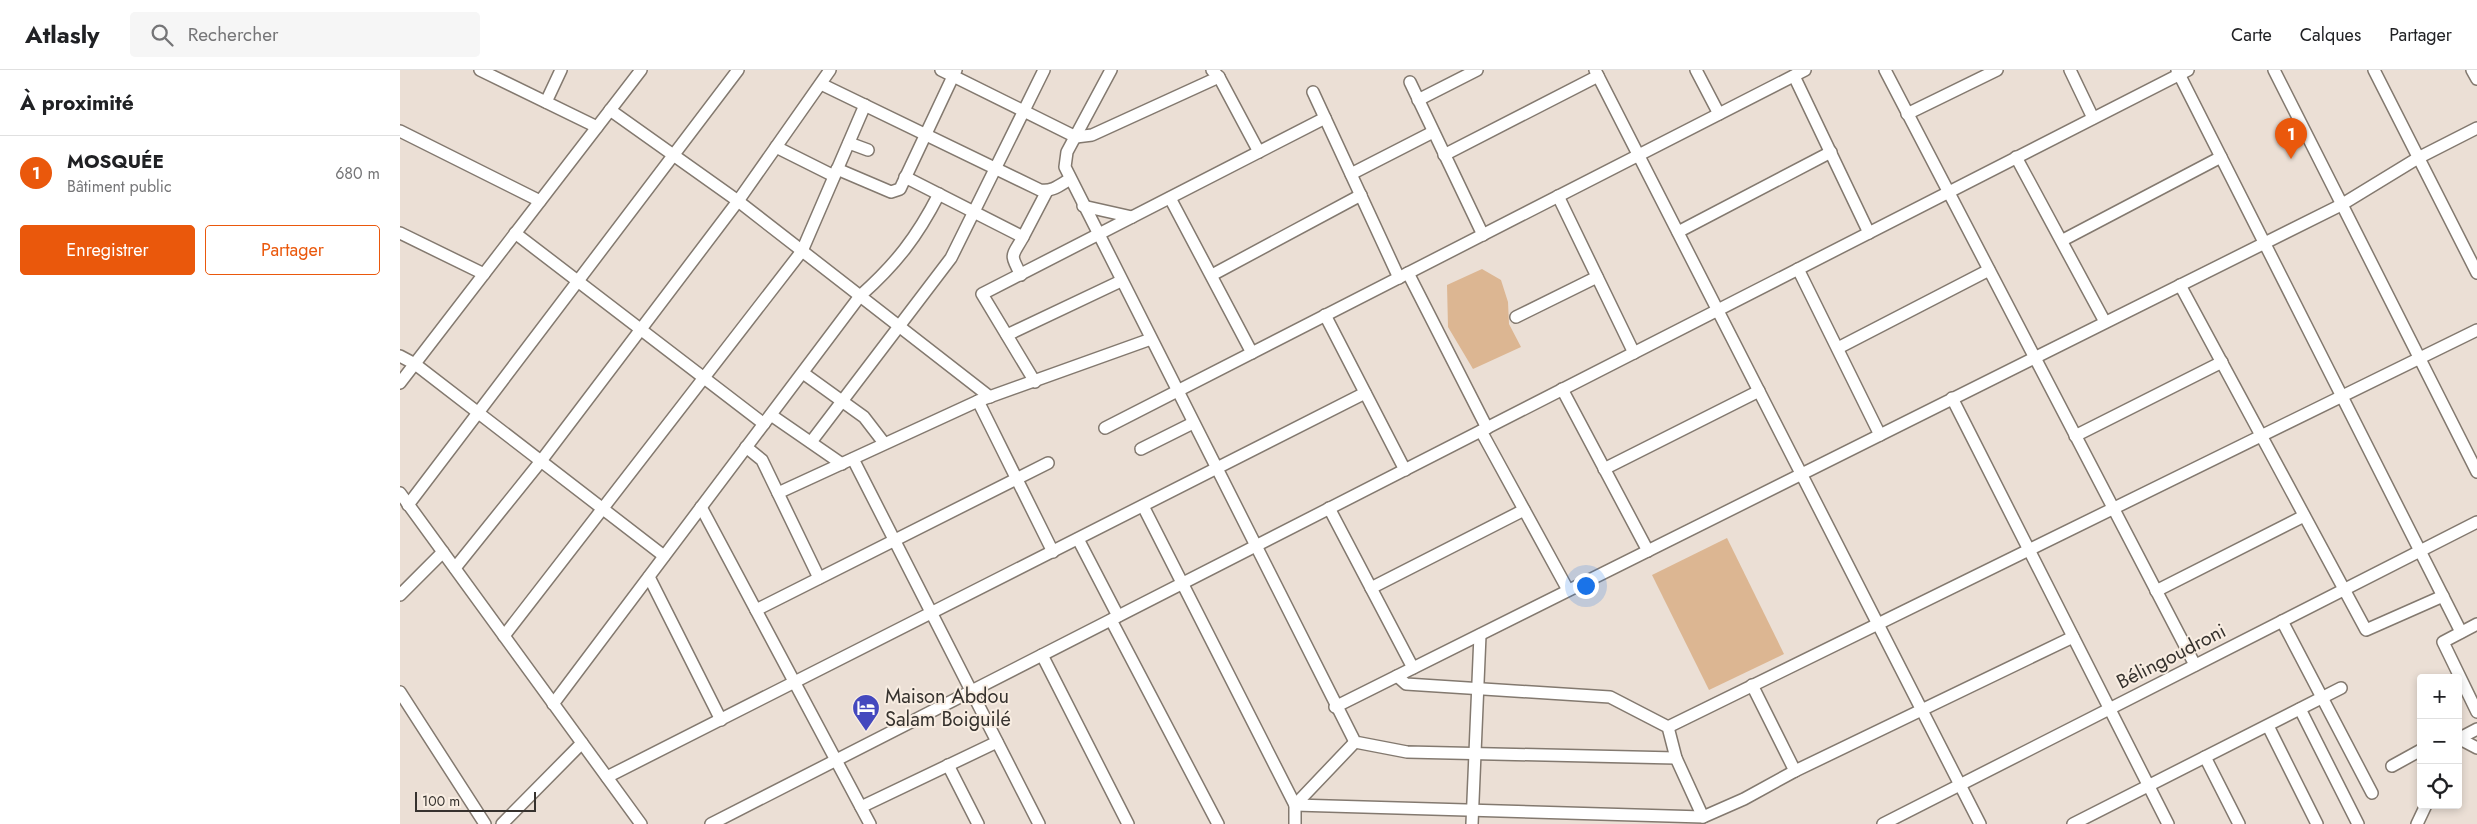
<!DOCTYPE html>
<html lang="fr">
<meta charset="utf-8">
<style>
:root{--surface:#fff;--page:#f6f6f6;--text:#202124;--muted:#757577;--line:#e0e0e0;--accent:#ea580c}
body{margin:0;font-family:Jost,sans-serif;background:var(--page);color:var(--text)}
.controls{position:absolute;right:15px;bottom:15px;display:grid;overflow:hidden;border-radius:5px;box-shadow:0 2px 8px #0003}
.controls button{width:45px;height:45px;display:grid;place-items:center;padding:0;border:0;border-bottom:1px solid var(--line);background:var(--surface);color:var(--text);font:25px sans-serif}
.scale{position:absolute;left:15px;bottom:12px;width:121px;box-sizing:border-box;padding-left:5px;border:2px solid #36322e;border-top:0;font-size:14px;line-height:18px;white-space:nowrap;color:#36322e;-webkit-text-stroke:4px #f8ede2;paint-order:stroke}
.you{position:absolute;left:1185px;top:515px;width:18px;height:18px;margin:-12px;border:4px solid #fff;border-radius:50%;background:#1a73e8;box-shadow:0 0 0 8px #1a73e833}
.badge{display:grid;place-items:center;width:32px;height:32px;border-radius:50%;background:var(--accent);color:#fff;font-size:16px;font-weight:700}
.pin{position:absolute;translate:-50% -41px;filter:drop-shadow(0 1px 2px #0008)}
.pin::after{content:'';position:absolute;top:26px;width:18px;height:15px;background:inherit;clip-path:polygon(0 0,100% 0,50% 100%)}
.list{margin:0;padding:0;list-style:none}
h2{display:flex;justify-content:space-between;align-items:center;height:65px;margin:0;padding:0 20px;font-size:21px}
h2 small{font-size:16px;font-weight:400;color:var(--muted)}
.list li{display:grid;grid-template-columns:32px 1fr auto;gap:15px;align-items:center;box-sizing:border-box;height:75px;padding:0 20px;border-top:1px solid var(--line)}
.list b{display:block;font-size:19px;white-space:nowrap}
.list p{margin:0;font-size:16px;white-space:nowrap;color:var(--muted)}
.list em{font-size:16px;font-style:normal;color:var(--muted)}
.actions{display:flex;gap:10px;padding:15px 20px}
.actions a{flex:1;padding:11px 0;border:1px solid var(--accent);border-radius:5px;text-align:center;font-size:18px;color:var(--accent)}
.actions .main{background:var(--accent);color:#fff}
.icon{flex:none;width:28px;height:28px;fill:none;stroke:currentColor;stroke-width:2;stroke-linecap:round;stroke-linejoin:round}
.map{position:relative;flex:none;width:2077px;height:754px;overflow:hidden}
header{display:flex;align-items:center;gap:30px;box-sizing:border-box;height:70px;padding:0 25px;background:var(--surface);border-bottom:1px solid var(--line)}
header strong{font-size:24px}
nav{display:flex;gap:28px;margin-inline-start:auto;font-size:18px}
.search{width:350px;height:45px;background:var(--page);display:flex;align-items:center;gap:12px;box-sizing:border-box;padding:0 18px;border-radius:5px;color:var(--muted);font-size:19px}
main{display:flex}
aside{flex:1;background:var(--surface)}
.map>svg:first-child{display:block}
.green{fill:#dcb692}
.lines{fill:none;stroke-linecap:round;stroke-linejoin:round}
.minor-casing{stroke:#83796f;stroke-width:14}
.minor{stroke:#fff;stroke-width:11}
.labels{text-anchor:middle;stroke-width:4;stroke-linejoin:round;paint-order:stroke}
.street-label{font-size:20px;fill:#36322e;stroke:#f8ede2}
.poi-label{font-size:20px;fill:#36322e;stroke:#f8ede2;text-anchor:start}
</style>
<header>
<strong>Atlasly</strong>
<div class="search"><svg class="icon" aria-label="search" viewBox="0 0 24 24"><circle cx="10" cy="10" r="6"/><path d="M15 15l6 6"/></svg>Rechercher</div>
<nav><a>Carte</a><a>Calques</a><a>Partager</a></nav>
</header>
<main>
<aside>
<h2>À proximité<small></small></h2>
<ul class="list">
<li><span class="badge">1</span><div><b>MOSQUÉE</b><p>Bâtiment public</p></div><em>680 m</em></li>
</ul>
<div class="actions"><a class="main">Enregistrer</a><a>Partager</a></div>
</aside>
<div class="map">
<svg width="2077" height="754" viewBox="0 0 2077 754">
<rect width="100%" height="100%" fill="#ebdfd5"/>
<g class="green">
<polygon points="1082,199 1101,210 1108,232 1109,254 1121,277 1073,299 1048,257 1047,215"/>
<polygon points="1327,468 1384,584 1309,620 1252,505"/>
</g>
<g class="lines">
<defs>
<g id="minor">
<polyline points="80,0 197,57"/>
<polyline points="541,0 676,67 692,65 819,7"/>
<polyline points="711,0 667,82 665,97 955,672 1007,682 1276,688"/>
<polyline points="812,0 819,7 859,82"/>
<polyline points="1195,0 1580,754"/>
<polyline points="1296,0 1319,44"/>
<polyline points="1485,0 1795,595"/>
<polyline points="1670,0 1693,48"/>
<polyline points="1777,0 2061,562"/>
<polyline points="1874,0 2077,402"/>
<polyline points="1974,0 2077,203"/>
<polyline points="2072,0 2077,9"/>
<polyline points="1394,6 1469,163"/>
<polyline points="1010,12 1083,165"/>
<path d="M421,14L640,120C652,122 660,115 670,109"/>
<polyline points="913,22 999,208"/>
<polyline points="1018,30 1077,0"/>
<polyline points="146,32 161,0"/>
<polyline points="210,40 338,131 590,327"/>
<polyline points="1507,44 1597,0"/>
<polyline points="0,61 140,131"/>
<polyline points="449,73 468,80"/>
<polyline points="376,77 434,106"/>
<polyline points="1044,85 1198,6"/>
<polyline points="1616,87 1705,252"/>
<polyline points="437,99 491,122 500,119 556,0"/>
<polyline points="951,104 1033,62"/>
<path d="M505,107L623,167C612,187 609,183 621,205"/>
<polyline points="1158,126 1234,283"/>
<polyline points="770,128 852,283"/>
<polyline points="683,136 732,147"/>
<polyline points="1278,162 1431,82"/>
<polyline points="0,163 84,204"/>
<polyline points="115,163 364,354"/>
<polyline points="623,167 647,121"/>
<polyline points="1663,170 1821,87"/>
<polyline points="1398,199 1480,365"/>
<polyline points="1008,203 1087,358"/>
<polyline points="812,205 961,125"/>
<polyline points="1780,215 1966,560 2043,526"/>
<polyline points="925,245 1005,400"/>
<polyline points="1116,247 1197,207"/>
<polyline points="607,265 721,211"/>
<polyline points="1438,278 1589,200"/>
<polyline points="0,286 15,294 264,486"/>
<polyline points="403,303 464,347 484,373"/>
<polyline points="635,312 582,224 925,48"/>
<polyline points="0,313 241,0"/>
<polyline points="1162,319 1248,481"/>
<polyline points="1552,328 1768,754"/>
<polyline points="578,331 653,482"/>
<polyline points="371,345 442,394"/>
<polyline points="705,358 1405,0"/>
<polyline points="1081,361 1168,520"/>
<polyline points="1675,366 1822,292"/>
<polyline points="411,372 551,188 644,0"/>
<polyline points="346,377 362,390 419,508"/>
<polyline points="741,379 793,353"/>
<polyline points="453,389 639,754"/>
<polyline points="1204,399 1359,321"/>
<polyline points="0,423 241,754"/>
<polyline points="378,423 578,331 751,269"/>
<polyline points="8,435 338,0"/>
<polyline points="743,436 895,735 895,754"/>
<polyline points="301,437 470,754"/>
<polyline points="929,438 1013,598"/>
<polyline points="678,469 718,546"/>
<polyline points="55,498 141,391 338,131 430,0"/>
<polyline points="249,507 321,650"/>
<polyline points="971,518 1124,440"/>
<polyline points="1756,521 1904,446"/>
<polyline points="0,525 43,482"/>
<polyline points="356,540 648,393"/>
<polyline points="711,550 818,754"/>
<polyline points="1882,551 1972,723"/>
<polyline points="2077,554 2043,572 2077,642"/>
<polyline points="104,566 402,181 465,35"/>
<polyline points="642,585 728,754"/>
<polyline points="997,606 1006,614 1210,627 1268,657 1276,688 1303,747"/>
<polyline points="1352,615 1395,701"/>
<polyline points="0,622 85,754"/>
<path d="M153,634L460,226C496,194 517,167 539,124"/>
<polyline points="935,637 1941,135 2018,88 2077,58"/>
<polyline points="1900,639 1958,754"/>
<polyline points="1868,656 1917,754"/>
<polyline points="1268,657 2077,260"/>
<polyline points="2058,668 2077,678"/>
<polyline points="2058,669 2077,659"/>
<polyline points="1805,687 1839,754"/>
<polyline points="548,695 578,754"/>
<polyline points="1992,696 2021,680"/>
<polyline points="207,707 965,323"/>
<polyline points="895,735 1303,747 1344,729 1395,701 1673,567"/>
<polyline points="895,735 955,672"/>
<polyline points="461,737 597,672"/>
<polyline points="102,754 182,673"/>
<polyline points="311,754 1788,0"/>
<polyline points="1072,754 1080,565"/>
<polyline points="1483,754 2077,452"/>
<polyline points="1673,754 1941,618"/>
<polyline points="2017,754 2026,735"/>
</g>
</defs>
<use href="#minor" class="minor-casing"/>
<use href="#minor" class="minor"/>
</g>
<defs>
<symbol id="hotel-pin" viewBox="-11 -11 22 30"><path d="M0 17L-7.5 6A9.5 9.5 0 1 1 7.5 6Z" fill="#4448be" stroke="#f8ede2"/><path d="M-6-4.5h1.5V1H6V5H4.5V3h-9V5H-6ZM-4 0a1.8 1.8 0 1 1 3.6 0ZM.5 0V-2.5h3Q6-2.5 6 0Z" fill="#fff"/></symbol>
</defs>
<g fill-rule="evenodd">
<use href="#hotel-pin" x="450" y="622" width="32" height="43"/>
</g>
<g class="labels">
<g class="street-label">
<text transform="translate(1771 586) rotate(-27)" y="7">Bélingoudroni</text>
</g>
<g class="poi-label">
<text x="485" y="633">Maison Abdou<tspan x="485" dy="23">Salam Boiguilé</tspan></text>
</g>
</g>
</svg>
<div class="controls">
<button>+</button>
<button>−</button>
<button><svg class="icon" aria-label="locate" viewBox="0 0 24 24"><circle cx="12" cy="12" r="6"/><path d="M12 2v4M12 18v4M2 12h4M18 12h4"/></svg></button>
</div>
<div class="scale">100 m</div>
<div class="you"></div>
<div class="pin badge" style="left:1891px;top:89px">1</div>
</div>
</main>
